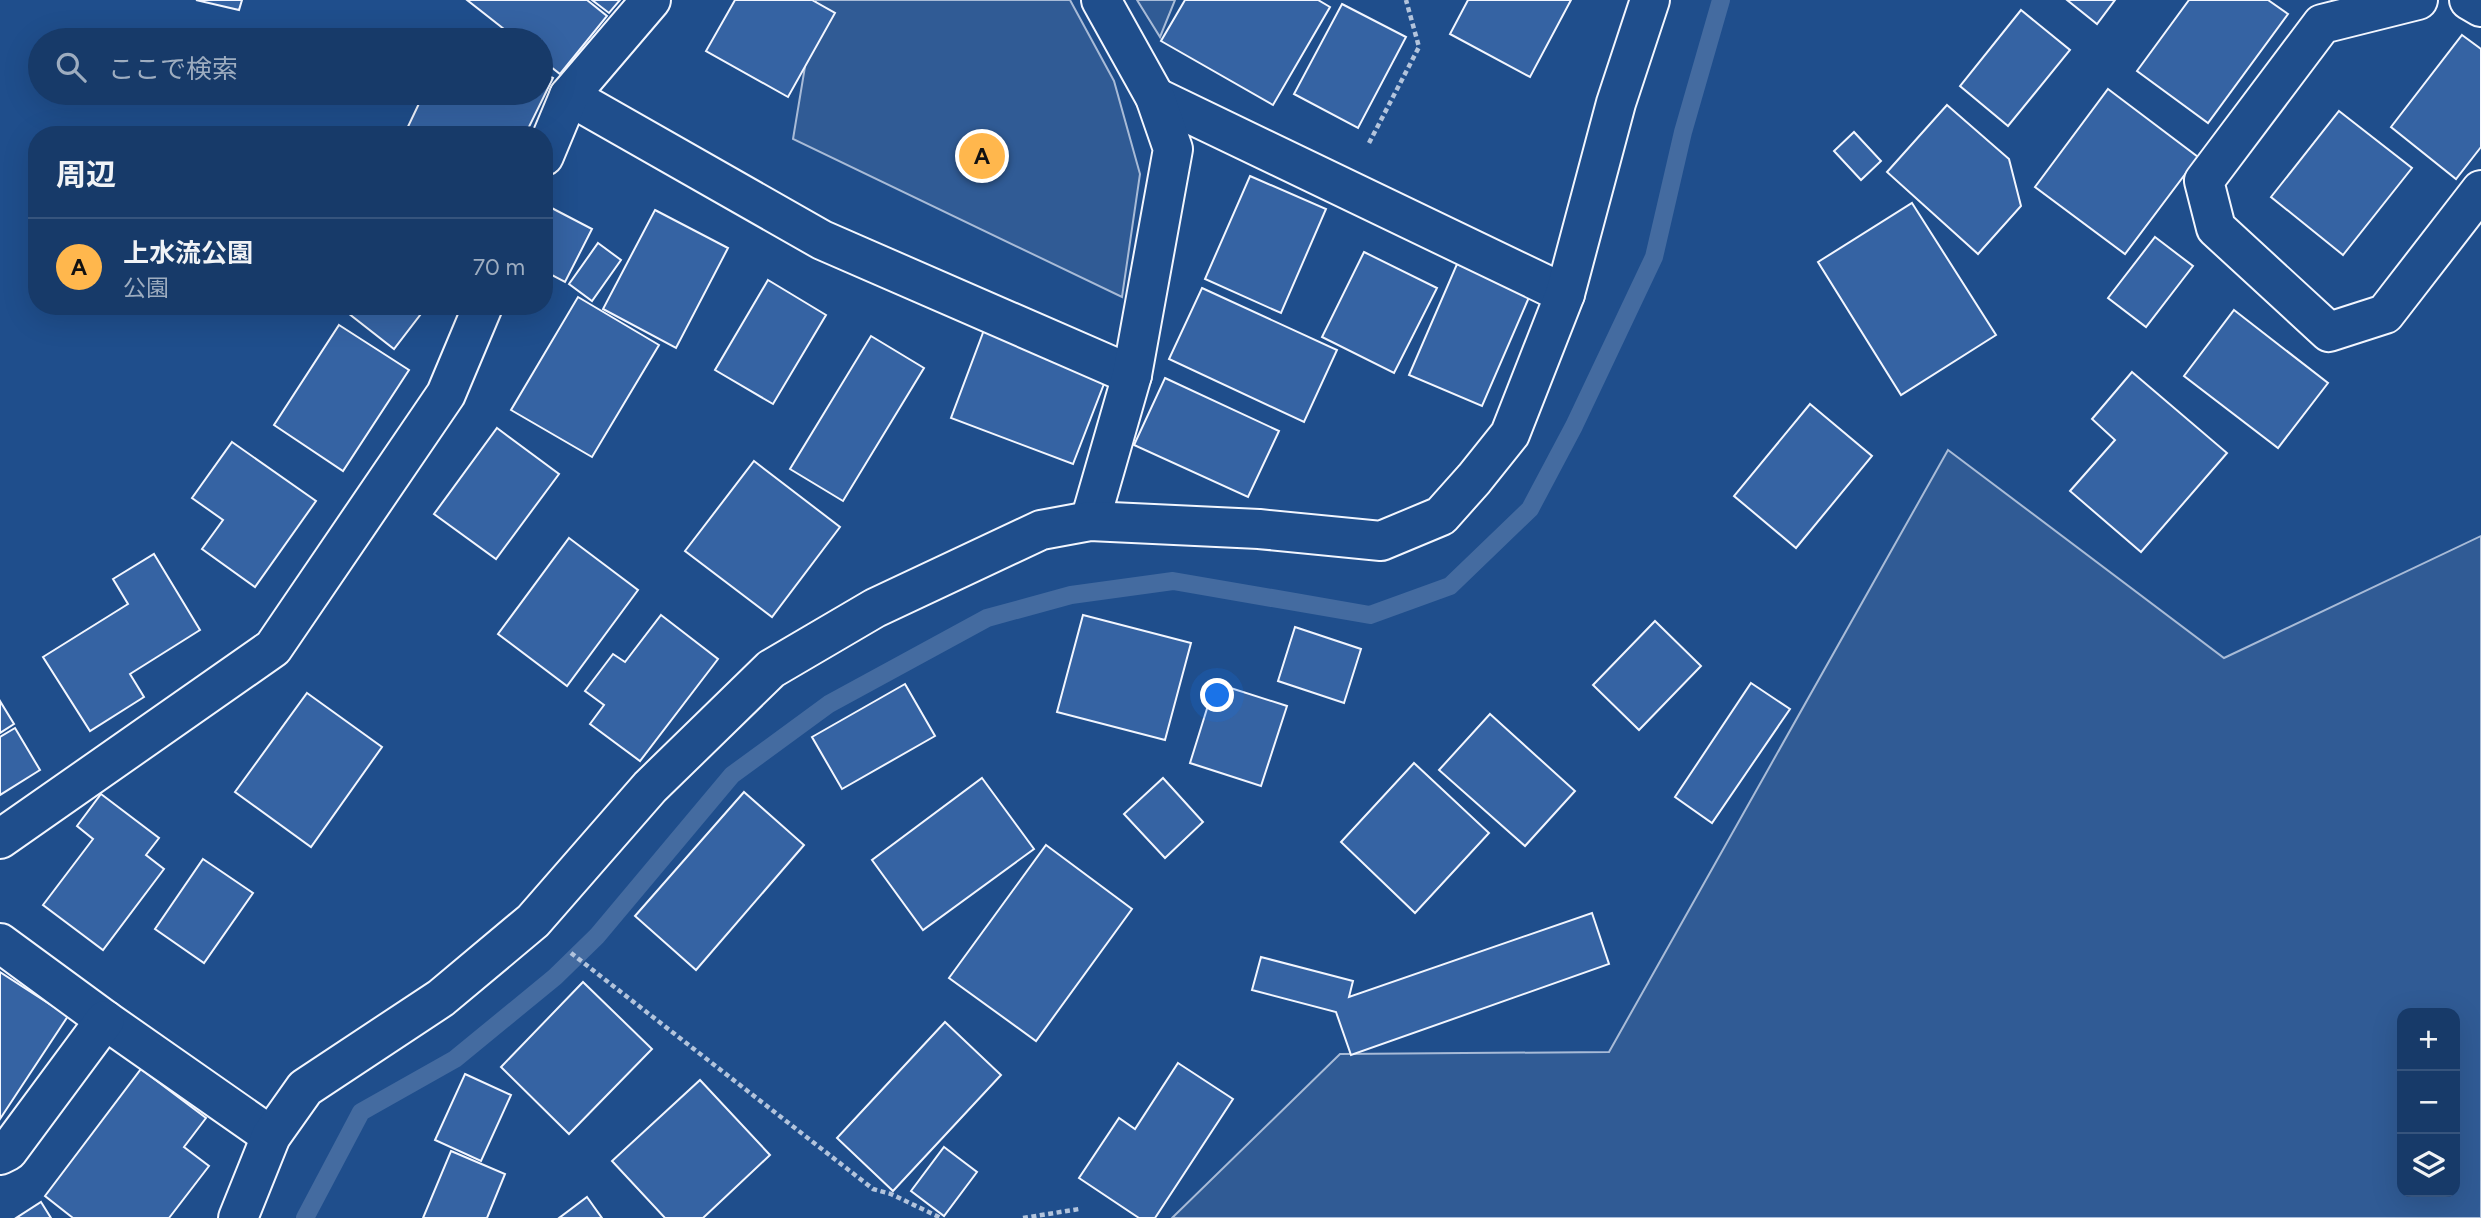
<!DOCTYPE html>
<html lang="ja">
<meta charset="utf-8">
<style>
:root{--surface:#173a69;--page:#20416f;--text:#f1f3f6;--muted:#9eadc0;--line:#36547d;--accent:#ffb74d}
body{margin:0;font-family:Figtree,"Noto Sans JP",sans-serif;background:var(--page);color:var(--text)}
.controls{position:absolute;right:21px;bottom:21px;display:grid;overflow:hidden;border-radius:14px;box-shadow:0 7px 28px #0002}
.controls button{width:63px;height:63px;display:grid;place-items:center;padding:0;border:0;border-bottom:2px solid var(--line);background:var(--surface);color:var(--text);font:35px sans-serif}
.you{position:absolute;left:1218px;top:696px;width:24px;height:24px;margin:-18px;border:5px solid #fff;border-radius:50%;background:#1a73e8;box-shadow:0 0 0 10px #1a73e833}
.badge{display:grid;place-items:center;width:46px;height:46px;border-radius:50%;background:var(--accent);color:#111;font-size:23px;font-weight:700}
.pin{position:absolute;translate:-50% -50%;border:4px solid #fff;box-shadow:0 2px 7px #0006}
.list{margin:0;padding:0;list-style:none}
h2{display:flex;justify-content:space-between;align-items:center;height:91px;margin:0;padding:0 28px;font-size:30px}
h2 small{font-size:23px;font-weight:400;color:var(--muted)}
.list li{display:grid;grid-template-columns:46px 1fr auto;gap:21px;align-items:center;box-sizing:border-box;height:98px;padding:0 28px;border-top:2px solid var(--line)}
.list b{display:block;font-size:26px;white-space:nowrap}
.list p{margin:0;font-size:23px;white-space:nowrap;color:var(--muted)}
.list em{font-size:23px;font-style:normal;color:var(--muted)}
.icon{flex:none;width:38px;height:38px;fill:none;stroke:currentColor;stroke-width:2;stroke-linecap:round;stroke-linejoin:round}
.map{position:relative;flex:none;width:2481px;height:1218px;overflow:hidden}
.search{position:absolute;background:var(--surface);box-shadow:0 7px 28px #0002;left:28px;top:28px;width:525px;height:77px;display:flex;align-items:center;gap:18px;box-sizing:border-box;padding:0 24px;border-radius:38px;color:var(--muted);font-size:26px}
.panel{position:absolute;background:var(--surface);box-shadow:0 7px 28px #0002;left:28px;top:126px;width:525px;height:189px;border-radius:28px}
.map>svg:first-child{display:block}
.built{fill:#305b95;stroke:#a8bbd7;stroke-width:2;fill-rule:evenodd}
.lines{fill:none;stroke-linecap:round;stroke-linejoin:round}
.stream{stroke:#446ba0;stroke-width:18}
.building{fill:#3563a3;stroke:#f2f6ff;stroke-width:2}
.street-casing{stroke:#f2f6ff;stroke-width:42}
.path{stroke:#b3c4dc;stroke-width:4.5;stroke-dasharray:5 3.5;stroke-linecap:butt}
.street{stroke:#1f4e8c;stroke-width:38}
</style>
<div class="map">
<svg width="2481" height="1218" viewBox="0 0 2481 1218">
<rect width="100%" height="100%" fill="#1f4e8c"/>
<g class="built">
<polygon points="816,0 1070,0 1114,81 1140,174 1122,297 793,139"/>
<polygon points="1137,0 1175,0 1160,37"/>
<path d="M1948,450L2224,658L2481,536V1218H1172L1340,1054L1609,1052ZM2402,1013H2455V1192H2402Z"/>
</g>
<g class="lines">
<polyline class="stream" points="305,1218 361,1112 455,1059 555,977 597,936 732,775 829,704 987,618 1071,595 1173,581 1370,615 1450,586 1530,509 1574,426 1654,257 1683,132 1721,0"/>
</g>
<g class="building">
<polygon points="196,0 242,0 239,10"/>
<polygon points="467,0 587,0 607,16 560,74 541,59 541,40 518,40"/>
<polygon points="592,0 620,0 609,13"/>
<polygon points="735,0 812,0 835,13 788,97 706,51"/>
<polygon points="1185,0 1318,0 1330,7 1273,105 1161,41"/>
<polygon points="1468,0 1571,0 1530,77 1450,34"/>
<polygon points="2067,0 2115,0 2097,24"/>
<polygon points="2189,0 2268,0 2288,14 2208,123 2137,71"/>
<polygon points="1342,4 1406,37 1358,128 1294,94"/>
<polygon points="2021,10 2070,50 2008,126 1960,86"/>
<polygon points="455,30 476,40 450,40"/>
<polygon points="2462,35 2481,49 2481,147 2456,179 2391,127"/>
<polygon points="541,72 553,78 525,135 404,135 424,93 541,93"/>
<polygon points="2108,89 2198,157 2125,254 2035,187"/>
<polygon points="1947,105 2009,159 2021,206 1978,254 1887,172"/>
<polygon points="2339,111 2412,168 2343,255 2271,197"/>
<polygon points="1854,132 1881,161 1861,180 1834,151"/>
<polygon points="1250,176 1326,209 1281,313 1205,279"/>
<polygon points="1912,203 1996,335 1901,395 1818,262"/>
<polygon points="544,204 592,229 565,282 544,271"/>
<polygon points="655,210 728,248 676,348 603,309"/>
<polygon points="2155,237 2193,266 2146,327 2108,298"/>
<polygon points="598,243 621,260 592,301 569,284"/>
<polygon points="1364,252 1437,288 1394,373 1322,337"/>
<polygon points="1457,264 1530,295 1482,406 1409,375"/>
<polygon points="768,280 826,315 773,404 715,370"/>
<polygon points="1202,288 1337,350 1304,422 1169,359"/>
<polygon points="578,297 659,345 592,457 511,410"/>
<polygon points="339,306 427,306 394,349"/>
<polygon points="2234,310 2328,383 2278,448 2184,376"/>
<polygon points="339,325 409,370 343,471 274,425"/>
<polygon points="984,330 1107,376 1073,464 951,418"/>
<polygon points="871,336 924,368 843,501 790,469"/>
<polygon points="2132,372 2227,453 2141,552 2070,491 2115,440 2092,419"/>
<polygon points="1165,378 1279,431 1248,497 1134,445"/>
<polygon points="1810,404 1872,456 1796,548 1734,496"/>
<polygon points="497,428 559,474 496,559 434,514"/>
<polygon points="232,442 316,501 255,587 202,549 223,520 192,498"/>
<polygon points="754,461 840,527 772,617 685,551"/>
<polygon points="569,538 638,590 567,686 498,634"/>
<polygon points="154,554 200,630 130,674 144,697 90,731 43,657 128,604 113,579"/>
<polygon points="661,615 718,659 640,761 590,724 604,705 585,691 613,654 625,662"/>
<polygon points="1083,615 1191,643 1165,740 1057,712"/>
<polygon points="1655,621 1701,666 1639,730 1593,685"/>
<polygon points="1295,627 1361,649 1344,703 1278,681"/>
<polygon points="1215,683 1287,706 1261,786 1190,763"/>
<polygon points="1751,683 1790,709 1712,823 1675,797"/>
<polygon points="905,684 935,736 842,789 812,737"/>
<polygon points="307,693 382,747 311,847 235,792"/>
<polygon points="0,701 14,724 0,733"/>
<polygon points="1490,714 1575,791 1525,846 1439,770"/>
<polygon points="15,728 40,770 0,795 0,737"/>
<polygon points="1414,763 1489,833 1415,913 1341,842"/>
<polygon points="982,778 1034,849 923,930 872,860"/>
<polygon points="1163,778 1203,822 1165,858 1124,814"/>
<polygon points="744,792 804,845 696,970 635,916"/>
<polygon points="101,794 159,838 146,855 164,869 103,950 43,905 93,839 77,826"/>
<polygon points="1046,845 1132,909 1036,1041 949,978"/>
<polygon points="203,859 253,893 204,963 155,929"/>
<polygon points="1592,913 1609,964 1351,1055 1336,1012 1252,990 1261,957 1353,981 1349,997"/>
<polygon points="0,972 68,1016 0,1119"/>
<polygon points="583,982 652,1049 569,1134 501,1067"/>
<polygon points="945,1022 1001,1075 893,1191 837,1138"/>
<polygon points="1178,1063 1233,1099 1155,1218 1139,1218 1079,1178 1119,1118 1135,1129"/>
<polygon points="141,1069 206,1118 184,1147 209,1166 169,1218 73,1218 45,1196"/>
<polygon points="465,1074 511,1095 481,1161 435,1140"/>
<polygon points="700,1080 770,1155 703,1218 665,1218 612,1161"/>
<polygon points="944,1147 977,1172 944,1216 911,1191"/>
<polygon points="451,1151 505,1174 487,1218 423,1218"/>
<polygon points="587,1197 602,1218 559,1218"/>
<polygon points="41,1202 51,1218 16,1218"/>
</g>
<g class="lines">
<defs>
<g id="street">
<polyline points="2418,0 2322,24 2204,181 2216,228 2329,332 2385,314 2481,190"/>
<polyline points="2469,0 2481,7"/>
<polyline points="569,96 822,240 1132,375"/>
<polyline points="1155,97 1565,294"/>
<polyline points="544,156 569,96 651,0"/>
<polyline points="1090,521 1132,375 1173,149 1155,97 1101,0"/>
<polyline points="0,839 273,648 446,394 483,306"/>
<polyline points="0,943 105,1020 271,1136"/>
<polyline points="0,1155 8,1151 105,1020"/>
<polyline points="238,1218 271,1136 305,1088 441,998 533,921 650,787 771,669 875,608 1041,530 1090,521 1259,529 1381,541 1441,516 1474,479 1510,434 1565,294 1616,103 1650,0"/>
</g>
</defs>
<use href="#street" class="street-casing"/>
<g class="path">
<polyline points="1369,143 1419,47 1406,0"/>
<polyline points="571,953 873,1189 891,1194 941,1218"/>
<polyline points="1023,1218 1079,1209"/>
</g>
<use href="#street" class="street"/>
</g>
</svg>
<div class="controls">
<button>+</button>
<button>−</button>
<button><svg class="icon" aria-label="layers" viewBox="0 0 24 24"><path d="M12 4l9 5-9 5-9-5zM3 14l9 5 9-5"/></svg></button>
</div>
<div class="you"></div>
<div class="pin badge" style="left:982px;top:156px">A</div>
<div class="search"><svg class="icon" aria-label="search" viewBox="0 0 24 24"><circle cx="10" cy="10" r="6"/><path d="M15 15l6 6"/></svg>ここで検索</div>
<section class="panel">
<h2>周辺<small></small></h2>
<ul class="list">
<li><span class="badge">A</span><div><b>上水流公園</b><p>公園</p></div><em>70 m</em></li>
</ul>
</section>
</div>
